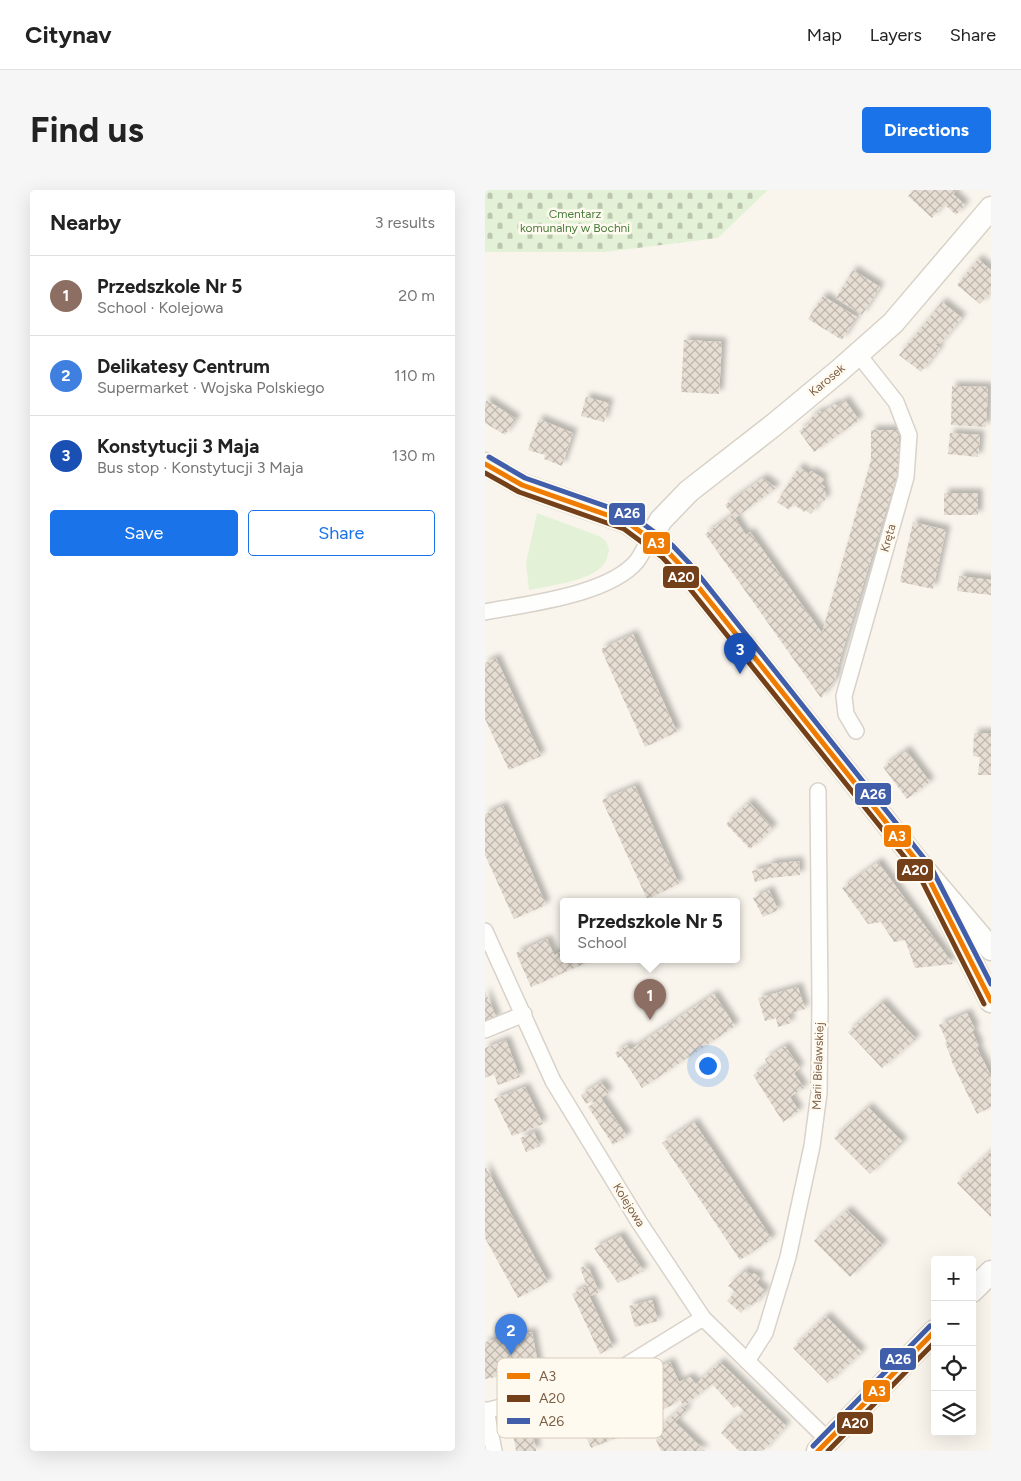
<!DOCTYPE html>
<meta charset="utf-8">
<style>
:root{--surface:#fff;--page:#f6f6f6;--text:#222;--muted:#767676;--line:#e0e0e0;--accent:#1a73e8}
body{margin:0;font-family:Figtree,sans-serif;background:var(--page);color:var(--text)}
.controls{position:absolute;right:15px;bottom:15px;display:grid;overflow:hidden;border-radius:5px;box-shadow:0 5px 20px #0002}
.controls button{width:45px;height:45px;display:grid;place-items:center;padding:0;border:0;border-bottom:1px solid var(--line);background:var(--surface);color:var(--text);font:25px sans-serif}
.you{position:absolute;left:222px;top:875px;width:18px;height:18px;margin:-12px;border:4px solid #fff;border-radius:50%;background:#1a73e8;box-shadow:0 0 0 8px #1a73e833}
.badge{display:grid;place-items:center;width:32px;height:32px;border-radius:50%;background:var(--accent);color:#fff;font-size:16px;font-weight:700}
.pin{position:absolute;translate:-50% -41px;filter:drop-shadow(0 1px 2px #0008)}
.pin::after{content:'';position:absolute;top:26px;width:18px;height:15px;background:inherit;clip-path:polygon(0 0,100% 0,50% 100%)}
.popup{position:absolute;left:75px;top:708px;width:180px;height:65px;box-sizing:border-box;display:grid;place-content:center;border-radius:5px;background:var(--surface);filter:drop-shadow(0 1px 4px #0005);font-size:16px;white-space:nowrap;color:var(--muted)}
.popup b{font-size:19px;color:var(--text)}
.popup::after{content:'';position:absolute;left:50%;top:100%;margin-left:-10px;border:10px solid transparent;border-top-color:var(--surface)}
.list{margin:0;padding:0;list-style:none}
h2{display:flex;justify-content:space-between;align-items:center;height:65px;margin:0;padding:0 20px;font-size:21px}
h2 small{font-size:16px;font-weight:400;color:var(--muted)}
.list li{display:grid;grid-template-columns:32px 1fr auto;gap:15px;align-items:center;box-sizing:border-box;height:80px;padding:0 20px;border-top:1px solid var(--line)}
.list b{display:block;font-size:19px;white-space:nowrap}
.list p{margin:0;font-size:16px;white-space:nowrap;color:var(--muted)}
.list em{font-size:16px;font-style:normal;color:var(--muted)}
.actions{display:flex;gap:10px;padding:15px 20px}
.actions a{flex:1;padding:11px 0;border:1px solid var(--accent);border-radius:5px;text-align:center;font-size:18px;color:var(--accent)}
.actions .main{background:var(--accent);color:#fff}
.icon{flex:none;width:28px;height:28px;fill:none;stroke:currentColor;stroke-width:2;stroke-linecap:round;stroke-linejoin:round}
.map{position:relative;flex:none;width:506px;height:1261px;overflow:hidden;border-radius:5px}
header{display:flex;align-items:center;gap:30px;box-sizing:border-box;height:70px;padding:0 25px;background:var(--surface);border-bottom:1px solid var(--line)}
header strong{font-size:24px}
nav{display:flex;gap:28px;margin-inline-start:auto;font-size:18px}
.intro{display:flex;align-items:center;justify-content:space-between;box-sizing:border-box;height:120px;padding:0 30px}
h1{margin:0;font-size:35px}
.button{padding:12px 22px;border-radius:5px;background:var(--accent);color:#fff;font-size:18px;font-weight:700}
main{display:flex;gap:30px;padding:0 30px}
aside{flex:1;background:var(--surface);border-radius:5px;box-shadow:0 5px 20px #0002}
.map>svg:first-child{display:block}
.cemetery{fill:url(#cemetery-stones)}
.park{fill:#e3f2d6}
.building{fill:url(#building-cross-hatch);filter:url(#shadow)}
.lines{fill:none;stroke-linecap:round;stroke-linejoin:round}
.street-casing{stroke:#d9d2ca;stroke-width:18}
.secondary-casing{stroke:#d8d1c7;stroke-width:25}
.street{stroke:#fefefc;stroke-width:15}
.secondary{stroke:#fefefc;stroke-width:22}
.bus-1-casing{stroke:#fffaef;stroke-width:9}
.bus-2-casing{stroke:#fffaef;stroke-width:9}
.bus-3-casing{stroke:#fffaef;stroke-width:9}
.bus-1{stroke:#ef7c00;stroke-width:5}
.bus-2{stroke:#74401a;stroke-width:5}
.bus-3{stroke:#415eaa;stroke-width:5}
.labels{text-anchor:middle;stroke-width:5;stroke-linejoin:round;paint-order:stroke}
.park-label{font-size:12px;fill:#497d3c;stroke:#fffaef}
.street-label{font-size:12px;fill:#7c5f47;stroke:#fffaef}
.key{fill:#fffaef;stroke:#d8ccbd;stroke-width:1}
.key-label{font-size:14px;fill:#7c5f47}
.line-badge{stroke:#fffaef;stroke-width:2}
.badge-label{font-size:14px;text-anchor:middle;font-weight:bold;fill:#fff}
</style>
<header>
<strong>Citynav</strong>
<nav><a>Map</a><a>Layers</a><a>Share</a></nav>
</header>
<div class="intro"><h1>Find us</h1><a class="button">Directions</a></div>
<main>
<aside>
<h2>Nearby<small>3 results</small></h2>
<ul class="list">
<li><span class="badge" style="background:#8d6e63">1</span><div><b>Przedszkole Nr 5</b><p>School · Kolejowa</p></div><em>20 m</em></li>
<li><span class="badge" style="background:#3f7fe0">2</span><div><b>Delikatesy Centrum</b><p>Supermarket · Wojska Polskiego</p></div><em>110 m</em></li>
<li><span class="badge" style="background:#1a4fb4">3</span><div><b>Konstytucji 3 Maja</b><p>Bus stop · Konstytucji 3 Maja</p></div><em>130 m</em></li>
</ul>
<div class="actions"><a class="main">Save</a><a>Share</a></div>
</aside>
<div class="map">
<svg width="506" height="1261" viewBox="0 0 506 1261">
<defs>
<pattern id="cemetery-stones" width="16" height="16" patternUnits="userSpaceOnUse" patternTransform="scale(1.25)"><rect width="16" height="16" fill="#e3f2d6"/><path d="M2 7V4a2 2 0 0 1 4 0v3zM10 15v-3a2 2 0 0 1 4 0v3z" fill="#bdc7af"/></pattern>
<pattern id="building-cross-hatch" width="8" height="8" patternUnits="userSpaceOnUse" patternTransform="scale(1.25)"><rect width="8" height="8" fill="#e6ded3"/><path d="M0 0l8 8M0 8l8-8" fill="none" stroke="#bfb7ad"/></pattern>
<filter id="shadow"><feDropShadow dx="4.5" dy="-4.5" stdDeviation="2.5" flood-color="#0004"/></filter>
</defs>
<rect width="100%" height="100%" fill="#f9f5ed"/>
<polygon class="cemetery" points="0,0 283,0 233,48 120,62 0,62"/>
<path class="park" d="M52,323L114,346L121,351L124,359C123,364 122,370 119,374C107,391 63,396 44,400L41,373Z"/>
<g class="building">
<polygon points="429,0 472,0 468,4 480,15 471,25 459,14 447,28 423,6"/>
<polygon points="493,69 506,80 506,102 495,114 472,95"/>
<polygon points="368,80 395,97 377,125 351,108"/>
<polygon points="338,106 372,127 357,150 323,129"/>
<polygon points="457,112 477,128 455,154 449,153 455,158 436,182 414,165"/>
<polygon points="199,150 237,152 234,204 196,202"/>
<polygon points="467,196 503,197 501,237 466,235"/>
<polygon points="101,207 124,213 119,232 96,226"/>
<polygon points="2,210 31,229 20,245 0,233 0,213"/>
<polygon points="360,210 374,230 329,262 314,241 326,232 324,229 335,221 337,223 350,214 352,216"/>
<polygon points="54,229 88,243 77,276 59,269 60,265 43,260"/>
<polygon points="386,240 414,240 414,279 355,469 350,490 336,508 220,344 247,325 240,315 278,288 291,298 250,328 261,345 265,342 337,443 386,270"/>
<polygon points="465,243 495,245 493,267 463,264"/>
<polygon points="314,277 324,284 326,281 339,289 336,294 340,297 337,300 340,301 341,308 339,311 335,311 326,324 320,320 319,322 308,314 304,320 292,312"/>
<rect x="459" y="303" width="34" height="22"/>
<polygon points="428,332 461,340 448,399 415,392"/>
<polygon points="474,386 506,390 506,405 472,401"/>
<polygon points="148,444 192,542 160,557 116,459"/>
<polygon points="11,468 56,566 24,580 0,529 0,473"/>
<polygon points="489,543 506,543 506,585 493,585 495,567 488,566"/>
<polygon points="421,560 445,592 422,609 398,577"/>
<polygon points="150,596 194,694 162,709 117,610"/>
<polygon points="264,612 288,638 265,659 241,634"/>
<polygon points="18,616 61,715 29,729 0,665 0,624"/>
<polygon points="314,671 315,685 284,688 270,692 267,681 284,677 284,674"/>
<polygon points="393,672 423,713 468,774 430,778 420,750 409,752 396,732 383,734 357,698"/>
<polygon points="284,700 293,720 278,727 268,708"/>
<polygon points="62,749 69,765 79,760 79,769 110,769 46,797 31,763"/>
<polygon points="313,797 320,819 303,824 306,833 293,837 291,828 280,831 273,808"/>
<polygon points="0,801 12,829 0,834"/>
<polygon points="229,804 250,836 157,898 136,866 133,868 130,863 142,855 145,860"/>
<polygon points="397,812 431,849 397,878 363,842"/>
<polygon points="482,823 490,839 487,841 494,856 492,858 506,886 506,917 492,924 466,870 467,870 460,853 462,852 454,835"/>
<polygon points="21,850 35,887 13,895 9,884 0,888 0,858"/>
<polygon points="300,856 315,878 309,883 319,898 305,907 314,921 298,932 268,885 283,875 280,869"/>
<polygon points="116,892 124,903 116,908 142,946 128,955 103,917 109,913 107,911 101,914 96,905"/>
<polygon points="40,897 58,934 27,946 9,909"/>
<polygon points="383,917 418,952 385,984 349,948"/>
<polygon points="209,932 287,1049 255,1070 177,953"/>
<polygon points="49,942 55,956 41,962 35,948"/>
<polygon points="505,962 506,963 506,1027 472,993"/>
<polygon points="0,976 63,1092 33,1108 0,1048"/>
<polygon points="362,1020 398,1055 365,1087 329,1051"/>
<polygon points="135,1045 159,1081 133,1093 109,1058"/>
<polygon points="99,1076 101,1080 104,1079 114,1102 106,1106 95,1078"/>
<polygon points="260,1080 267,1085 269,1083 275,1088 271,1093 281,1101 268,1116 264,1114 256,1123 242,1111 250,1102 243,1096"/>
<polygon points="100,1097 128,1157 115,1164 87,1104"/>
<polygon points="167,1110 173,1131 150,1137 144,1116"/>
<polygon points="341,1126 377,1162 343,1193 308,1158"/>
<polygon points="47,1142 54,1179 0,1189 0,1152"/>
<polygon points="185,1172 194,1192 205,1187 211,1194 235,1172 301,1236 278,1261 254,1261 236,1243 247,1231 249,1232 259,1222 253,1215 249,1218 227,1194 199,1216 192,1207 188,1209 190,1214 166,1224 151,1188"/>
<polygon points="135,1213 146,1242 106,1258 94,1230"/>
<polygon points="198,1216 202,1220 190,1232 220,1261 176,1261 171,1250 175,1246 171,1241"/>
<polygon points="48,1240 51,1261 31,1261 28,1243"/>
</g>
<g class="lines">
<defs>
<g id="street">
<path d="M0,422C41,414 124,405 152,371C157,364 161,355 165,348"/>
<polyline points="371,541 361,524 359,506 421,287 424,245 411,212 373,164"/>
<polyline points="0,741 68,891 154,1032 218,1128 344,1251"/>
<polyline points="0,840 39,824"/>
<polyline points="262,1171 280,1143 303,1067 327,956 334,903 335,813 333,601"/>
<polyline points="1,1220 9,1261"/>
<polyline points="0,1221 73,1203 140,1176 218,1128"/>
</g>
<g id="secondary">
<polyline points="0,274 37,295 142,332 165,348 182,361 199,379 440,681 506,759"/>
<polyline points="165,348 176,330 204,301 290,234 355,180 408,133 506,18"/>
<polyline points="458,716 506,811"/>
<polyline points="487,1101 506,1082"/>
<polyline points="333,1261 450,1141"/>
</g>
</defs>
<use href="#street" class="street-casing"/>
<use href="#secondary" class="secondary-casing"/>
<use href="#street" class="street"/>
<use href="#secondary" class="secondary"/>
<defs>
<g id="bus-1">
<polyline points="0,274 37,295 142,332 182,361 199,379 440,681 506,811"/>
<polyline points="333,1261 450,1141"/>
</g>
<g id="bus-2">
<polyline points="0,283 34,302 139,339 177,367 193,384 434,685 499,814"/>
<polyline points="343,1261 450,1152"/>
</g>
<g id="bus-3">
<polyline points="4,267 40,288 146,325 187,355 205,374 446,677 506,794"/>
<polyline points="328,1256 445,1136"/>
</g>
</defs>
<use href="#bus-1" class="bus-1-casing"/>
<use href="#bus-2" class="bus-2-casing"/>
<use href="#bus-3" class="bus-3-casing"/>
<use href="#bus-1" class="bus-1"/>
<use href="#bus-2" class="bus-2"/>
<use href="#bus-3" class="bus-3"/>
</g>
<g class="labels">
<g class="park-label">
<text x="90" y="28">Cmentarz<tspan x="90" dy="14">komunalny w Bochni</tspan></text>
</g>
<g class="street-label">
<text transform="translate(342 190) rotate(-40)" y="4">Karosek</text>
<text transform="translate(403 348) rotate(-74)" y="4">Kręta</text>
<text transform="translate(333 876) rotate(-88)" y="4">Marii Bielawskiej</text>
<text transform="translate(144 1015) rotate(58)" y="4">Kolejowa</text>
</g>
</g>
<rect x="12" y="1168" width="166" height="80" rx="8" class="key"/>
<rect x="22" y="1183" width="23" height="6" fill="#ef7c00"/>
<rect x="22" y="1205" width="23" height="7" fill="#74401a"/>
<rect x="22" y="1228" width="23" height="6" fill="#415eaa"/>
<g class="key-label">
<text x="54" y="1191">A3</text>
<text x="54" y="1213">A20</text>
<text x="54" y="1236">A26</text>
</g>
<g class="line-badge">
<rect x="123" y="312" width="38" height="24" rx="5" fill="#415eaa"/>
<rect x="157" y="341" width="29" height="24" rx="5" fill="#ef7c00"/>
<rect x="177" y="375" width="38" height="24" rx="5" fill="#74401a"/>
<rect x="369" y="592" width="38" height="24" rx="5" fill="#415eaa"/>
<rect x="398" y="634" width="29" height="24" rx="5" fill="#ef7c00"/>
<rect x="411" y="668" width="38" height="24" rx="5" fill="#74401a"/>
<rect x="394" y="1157" width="38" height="24" rx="5" fill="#415eaa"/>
<rect x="377" y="1189" width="29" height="24" rx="5" fill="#ef7c00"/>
<rect x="351" y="1221" width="38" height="24" rx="5" fill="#74401a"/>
</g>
<g class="badge-label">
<text x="142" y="328">A26</text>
<text x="171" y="358">A3</text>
<text x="196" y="392">A20</text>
<text x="388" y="609">A26</text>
<text x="412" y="651">A3</text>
<text x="430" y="685">A20</text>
<text x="413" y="1174">A26</text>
<text x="392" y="1206">A3</text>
<text x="370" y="1238">A20</text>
</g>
</svg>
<div class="controls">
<button>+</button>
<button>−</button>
<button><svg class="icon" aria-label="locate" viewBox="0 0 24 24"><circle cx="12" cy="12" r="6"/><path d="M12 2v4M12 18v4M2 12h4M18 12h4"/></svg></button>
<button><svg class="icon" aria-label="layers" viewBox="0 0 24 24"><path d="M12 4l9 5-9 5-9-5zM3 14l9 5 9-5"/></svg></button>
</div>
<div class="you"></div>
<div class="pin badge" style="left:165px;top:830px;background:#8d6e63">1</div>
<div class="popup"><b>Przedszkole Nr 5</b>School</div>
<div class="pin badge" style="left:26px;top:1165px;background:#3f7fe0">2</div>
<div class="pin badge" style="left:255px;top:484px;background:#1a4fb4">3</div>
</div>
</main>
